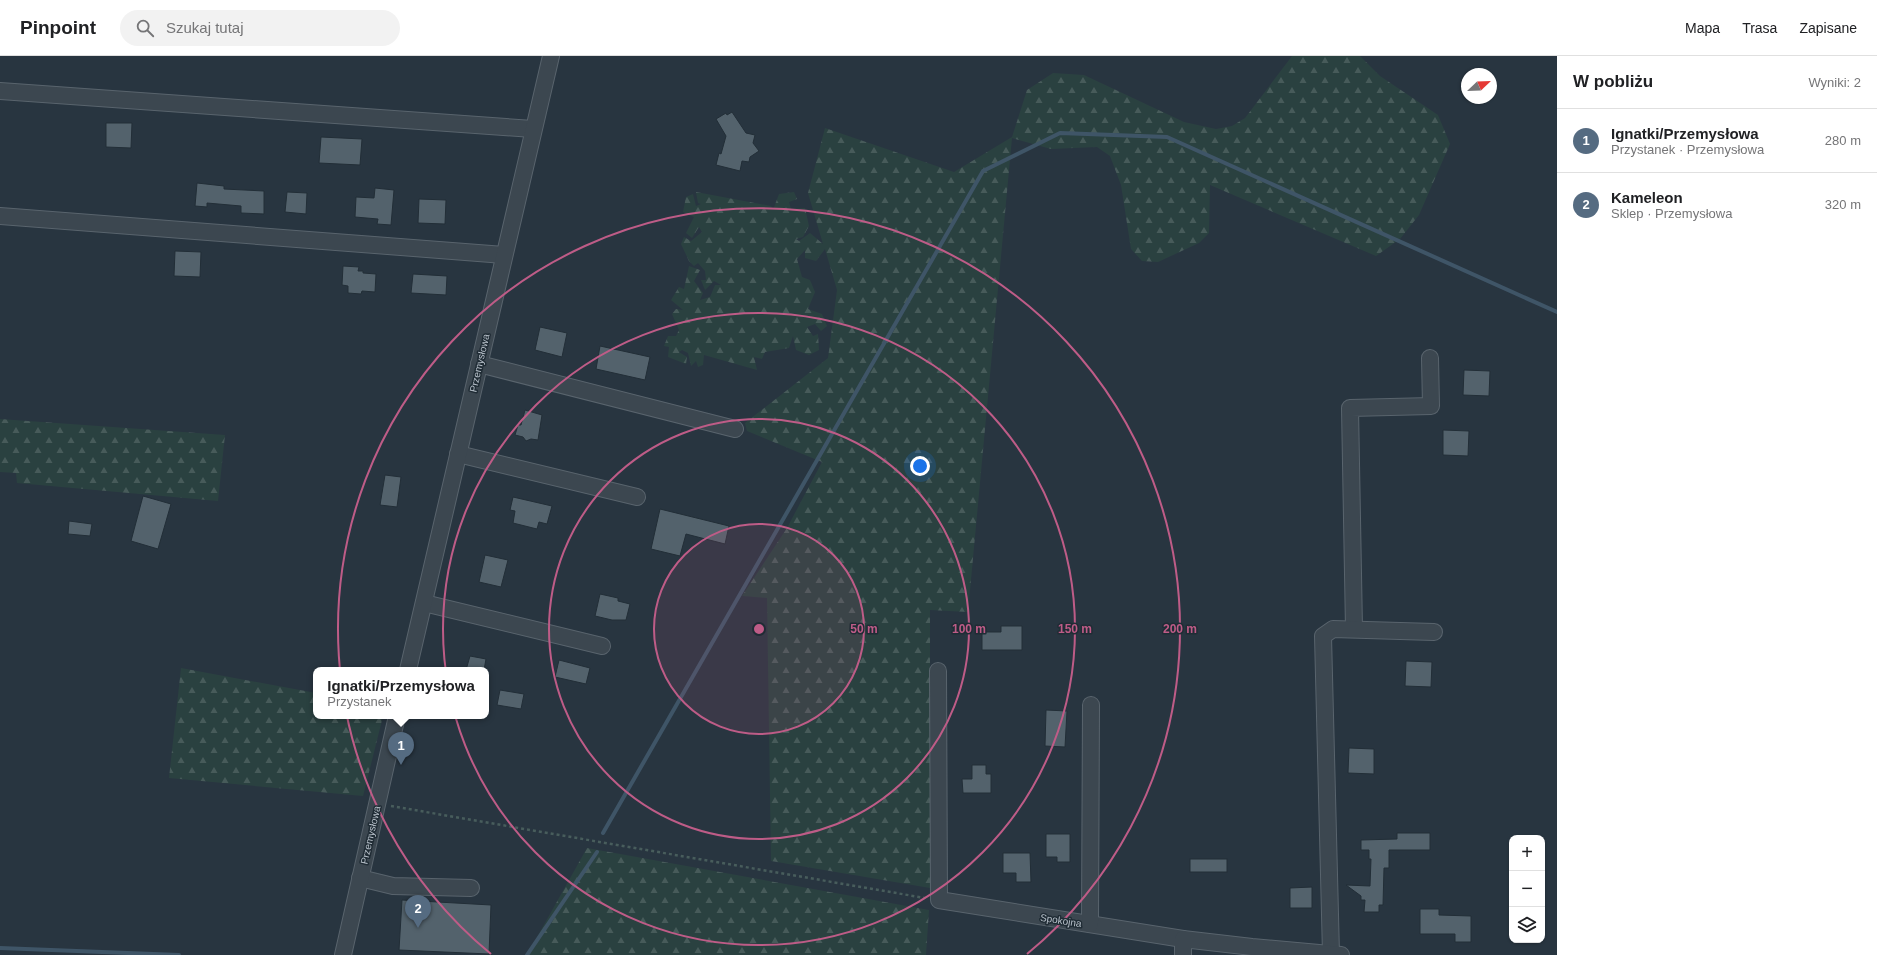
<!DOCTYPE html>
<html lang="pl">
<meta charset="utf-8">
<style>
:root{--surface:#fff;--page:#f2f2f2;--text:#202124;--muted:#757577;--line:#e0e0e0;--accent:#556b81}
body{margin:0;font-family:Arial,sans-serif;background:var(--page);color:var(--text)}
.controls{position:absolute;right:12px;bottom:12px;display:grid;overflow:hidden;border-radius:8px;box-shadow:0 1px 3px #0004}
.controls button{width:36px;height:36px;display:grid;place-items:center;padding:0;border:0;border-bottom:1px solid var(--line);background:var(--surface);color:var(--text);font:20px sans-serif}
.compass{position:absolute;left:1461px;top:12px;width:36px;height:36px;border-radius:50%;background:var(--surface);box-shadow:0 1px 3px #0004;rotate:67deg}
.you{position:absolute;left:920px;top:410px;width:14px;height:14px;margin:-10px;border:3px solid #fff;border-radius:50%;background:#1a73e8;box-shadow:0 0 0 6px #1a73e833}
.badge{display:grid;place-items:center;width:26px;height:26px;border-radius:50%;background:var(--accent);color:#fff;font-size:13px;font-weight:700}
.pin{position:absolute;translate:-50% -33px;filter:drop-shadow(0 1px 2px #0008)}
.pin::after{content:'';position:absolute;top:21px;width:14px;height:12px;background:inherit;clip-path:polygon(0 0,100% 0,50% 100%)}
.popup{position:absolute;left:313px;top:611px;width:176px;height:52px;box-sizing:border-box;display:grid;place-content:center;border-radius:8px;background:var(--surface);filter:drop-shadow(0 1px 3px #0005);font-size:13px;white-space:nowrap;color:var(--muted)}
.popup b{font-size:15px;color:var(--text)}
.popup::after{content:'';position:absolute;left:50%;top:100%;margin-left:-8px;border:8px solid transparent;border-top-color:var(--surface)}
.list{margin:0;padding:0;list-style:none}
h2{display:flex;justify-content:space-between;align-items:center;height:52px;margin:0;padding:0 16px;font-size:17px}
h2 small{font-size:13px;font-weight:400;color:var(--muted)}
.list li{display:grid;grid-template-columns:26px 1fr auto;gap:12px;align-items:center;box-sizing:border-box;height:64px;padding:0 16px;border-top:1px solid var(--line)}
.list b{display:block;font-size:15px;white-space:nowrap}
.list p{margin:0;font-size:13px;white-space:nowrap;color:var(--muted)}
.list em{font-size:13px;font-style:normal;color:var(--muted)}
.icon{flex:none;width:22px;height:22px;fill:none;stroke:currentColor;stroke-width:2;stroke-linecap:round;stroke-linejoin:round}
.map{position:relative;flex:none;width:1557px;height:899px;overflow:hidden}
header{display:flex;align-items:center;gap:24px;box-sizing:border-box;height:56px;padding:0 20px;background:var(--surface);border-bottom:1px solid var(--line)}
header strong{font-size:19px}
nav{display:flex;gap:22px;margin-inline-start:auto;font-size:14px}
.search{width:280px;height:36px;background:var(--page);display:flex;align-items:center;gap:10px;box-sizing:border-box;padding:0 14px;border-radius:22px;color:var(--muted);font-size:15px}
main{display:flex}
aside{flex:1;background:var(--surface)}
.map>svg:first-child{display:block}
.forest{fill:url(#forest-firs)}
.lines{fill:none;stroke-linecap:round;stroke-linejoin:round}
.stream{stroke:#3f5567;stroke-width:4}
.building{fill:#53626c;stroke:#222e37}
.minor-casing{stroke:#59646d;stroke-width:18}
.path{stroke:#485d5c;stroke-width:2.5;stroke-dasharray:3 3;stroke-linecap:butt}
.minor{stroke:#3c4750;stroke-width:16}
.ring{fill:none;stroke:#be5c87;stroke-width:2}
.labels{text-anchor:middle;stroke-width:3;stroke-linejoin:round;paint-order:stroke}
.street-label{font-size:10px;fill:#b8c1ca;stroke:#202c35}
.centre{fill:#be5c87;stroke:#202c35;stroke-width:2}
.ring-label{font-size:12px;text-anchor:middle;font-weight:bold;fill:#be5c87;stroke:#202c35;stroke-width:3;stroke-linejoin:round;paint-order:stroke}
</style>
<header>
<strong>Pinpoint</strong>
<div class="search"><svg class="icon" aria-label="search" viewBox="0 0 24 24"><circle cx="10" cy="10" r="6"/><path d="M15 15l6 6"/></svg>Szukaj tutaj</div>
<nav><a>Mapa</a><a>Trasa</a><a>Zapisane</a></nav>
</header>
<main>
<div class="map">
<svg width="1557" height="899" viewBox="0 0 1557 899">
<defs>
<pattern id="forest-firs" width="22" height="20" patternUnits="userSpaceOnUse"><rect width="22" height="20" fill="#2a4140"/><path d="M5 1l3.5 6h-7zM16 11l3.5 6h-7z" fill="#475b5a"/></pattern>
</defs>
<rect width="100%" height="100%" fill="#283540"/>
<g class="forest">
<polygon points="1292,0 1360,0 1380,20 1438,59 1450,88 1419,159 1400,183 1376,200 1210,129 1209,177 1199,187 1158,206 1142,205 1131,193 1121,129 1110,100 1097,91 1051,93 1012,82 968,556 930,554 930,832 771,805 767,542 742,540 787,472 822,406 747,375 745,367 828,302 837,234 825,193 816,205 805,202 805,194 797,203 802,221 810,224 815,236 808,253 822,258 827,270 821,275 815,268 807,271 813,280 818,278 819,294 809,299 796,294 793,280 789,292 765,296 762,303 754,301 757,314 704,299 703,309 698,311 696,305 691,310 688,297 682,294 679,296 687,301 686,308 668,301 669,291 664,290 668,280 676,280 679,274 672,258 676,253 683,254 671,244 679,231 684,233 689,210 700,214 694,225 703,237 700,244 710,241 715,229 721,229 714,225 705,234 701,224 706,224 705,215 698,207 694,210 689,205 681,188 684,181 691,185 702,176 699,171 692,182 686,177 694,161 683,156 686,141 693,138 696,150 701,148 698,147 696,136 771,150 773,154 779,138 794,136 797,143 789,146 791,153 805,152 809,170 803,181 796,183 799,185 810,177 823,188 808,137 825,72 954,116 1012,81 1027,34 1053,17 1084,19 1184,66 1216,73 1232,70 1245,62"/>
<polygon points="0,363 225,379 218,445 17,427 16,417 0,416"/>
<polygon points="181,612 316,637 316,660 383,660 363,740 169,722"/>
<polygon points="587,792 929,854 926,899 527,899"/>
</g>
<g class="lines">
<g class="stream">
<polyline points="603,777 983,115 1060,77 1167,81 1557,256"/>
<polyline points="0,892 179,899"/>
<polyline points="527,899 597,796"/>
</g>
</g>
<g class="building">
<polygon points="732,56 746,77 755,79 753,87 759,95 750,101 749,106 742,105 740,115 716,109 719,97 721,98 726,80 716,63 726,57 727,59"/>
<polygon points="106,67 132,67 131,92 106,91"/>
<polygon points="321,81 362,83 360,109 319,107"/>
<polygon points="197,127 224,130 224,133 264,135 264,158 241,157 241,150 207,147 207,151 195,150"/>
<polygon points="375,132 394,134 391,169 377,168 378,163 355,161 356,141 374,142"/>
<polygon points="287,136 307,137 306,158 285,156"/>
<polygon points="419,143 446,144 445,168 418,167"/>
<polygon points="175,195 201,196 200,221 174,220"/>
<polygon points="343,210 359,211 358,215 363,215 363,217 376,218 375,236 362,235 361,238 348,237 348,230 342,229"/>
<polygon points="413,218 447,220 446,239 411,237"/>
<polygon points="540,271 567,277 562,301 535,294"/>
<polygon points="600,290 650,301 645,324 596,313"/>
<polygon points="1464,314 1490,315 1489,340 1463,339"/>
<polygon points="525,354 542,359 538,384 531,383 526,385 523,381 515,379 518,369 521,369"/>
<polygon points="1443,374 1469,375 1468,400 1443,399"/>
<polygon points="385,419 401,421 397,451 380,449"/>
<polygon points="143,440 171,448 158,493 131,485"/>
<polygon points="513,441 552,450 547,468 539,466 537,473 513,467 515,455 510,454"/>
<polygon points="660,453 729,470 725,488 686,478 680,500 651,493"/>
<polygon points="69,465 92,468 90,480 68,478"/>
<polygon points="485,499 508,504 501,531 479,526"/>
<polygon points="600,538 618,542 618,545 630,548 626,564 612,564 595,560"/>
<polygon points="1001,570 1022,570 1022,594 982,594 982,576 1001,576"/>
<polygon points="470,600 486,603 484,614 466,614"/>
<polygon points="559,604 590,612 586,628 555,621"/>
<polygon points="1406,605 1432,606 1431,631 1405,630"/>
<polygon points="500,634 524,638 521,653 497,649"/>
<polygon points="1046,654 1067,655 1065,691 1045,690"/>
<polygon points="1349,692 1374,693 1374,718 1348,717"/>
<polygon points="972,709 986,709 986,718 991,718 991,737 963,737 962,723 972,723"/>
<polygon points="1397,777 1430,777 1430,794 1389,794 1389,812 1384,812 1383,849 1379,849 1379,856 1364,856 1365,844 1361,844 1361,840 1346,829 1370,830 1371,803 1369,803 1369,794 1361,794 1361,784 1397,783"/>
<polygon points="1046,778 1070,778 1070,806 1057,806 1057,801 1046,801"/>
<polygon points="1003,797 1030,797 1031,826 1016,826 1016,817 1003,817"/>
<rect x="1190" y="803" width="37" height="13"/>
<polygon points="1312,831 1312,852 1290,852 1290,832"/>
<polygon points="402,844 491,849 489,898 399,894"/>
<polygon points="1420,853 1439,853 1439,859 1471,860 1471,886 1455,886 1455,878 1420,878"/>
</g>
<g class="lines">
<defs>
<g id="minor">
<polyline points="0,35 533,73"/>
<polyline points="0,160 504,199"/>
<polyline points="479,308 735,373"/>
<polyline points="458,398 637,441"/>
<polyline points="424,547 602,590"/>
<polyline points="1354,573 1350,352 1431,350 1430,302"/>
<polyline points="408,614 551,0"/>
<polyline points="938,615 939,844 1183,883"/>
<polyline points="360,822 393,830 471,832"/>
<polyline points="1090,868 1091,649"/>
<polyline points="1331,898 1323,580 1333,573 1434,576"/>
<polyline points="343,899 397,660"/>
<polyline points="1183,899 1183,883 1252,891 1341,899"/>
</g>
</defs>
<use href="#minor" class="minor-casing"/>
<polyline class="path" points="391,750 925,842"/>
<use href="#minor" class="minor"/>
</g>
<circle cx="759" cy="573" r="105" fill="#be5c87" fill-opacity=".12"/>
<g class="ring">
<circle cx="759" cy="573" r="105"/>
<circle cx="759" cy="573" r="210"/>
<circle cx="759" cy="573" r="316"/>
<path d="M491 898A421 421 0 1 1 1027 898"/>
</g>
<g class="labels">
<g class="street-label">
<text transform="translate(479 307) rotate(-77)" y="4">Przemysłowa</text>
<text transform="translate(370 779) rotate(-77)" y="4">Przemysłowa</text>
<text transform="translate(1061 864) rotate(9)" y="4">Spokojna</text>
</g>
</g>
<circle cx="759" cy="573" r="6" class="centre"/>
<g class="ring-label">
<text x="864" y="577">50 m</text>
<text x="969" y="577">100 m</text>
<text x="1075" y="577">150 m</text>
<text x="1180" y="577">200 m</text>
</g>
</svg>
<div class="controls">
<button>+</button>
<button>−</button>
<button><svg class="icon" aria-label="layers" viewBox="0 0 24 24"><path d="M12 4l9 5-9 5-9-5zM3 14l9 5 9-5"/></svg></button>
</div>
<svg class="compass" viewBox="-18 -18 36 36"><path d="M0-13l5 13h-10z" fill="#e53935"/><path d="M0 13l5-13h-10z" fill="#757577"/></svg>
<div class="you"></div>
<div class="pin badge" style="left:401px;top:709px">1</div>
<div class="popup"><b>Ignatki/Przemysłowa</b>Przystanek</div>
<div class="pin badge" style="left:418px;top:872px">2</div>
</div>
<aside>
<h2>W pobliżu<small>Wyniki: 2</small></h2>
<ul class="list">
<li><span class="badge">1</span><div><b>Ignatki/Przemysłowa</b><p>Przystanek · Przemysłowa</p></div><em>280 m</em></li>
<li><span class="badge">2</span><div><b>Kameleon</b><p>Sklep · Przemysłowa</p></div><em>320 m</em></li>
</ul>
</aside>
</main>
